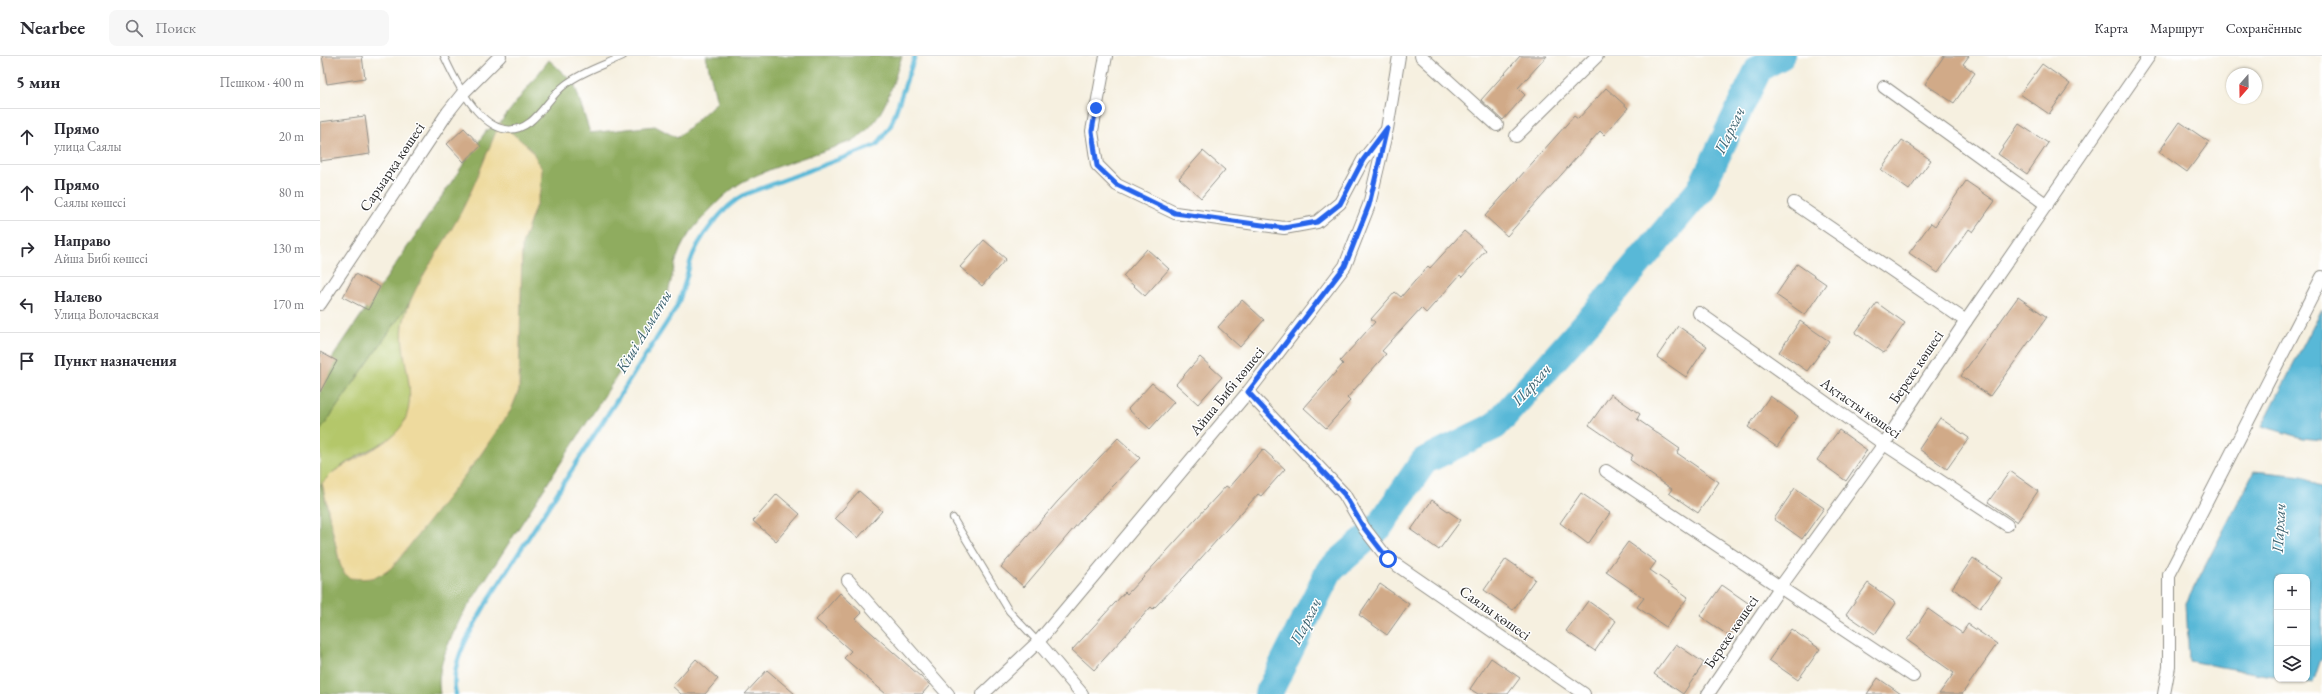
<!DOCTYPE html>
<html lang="ru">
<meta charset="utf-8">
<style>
:root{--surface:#fff;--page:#f7f7f7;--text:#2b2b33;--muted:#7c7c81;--line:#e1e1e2}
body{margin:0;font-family:"EB Garamond",serif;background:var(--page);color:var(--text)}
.controls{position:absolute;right:12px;bottom:12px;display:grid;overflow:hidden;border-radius:8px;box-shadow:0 1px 3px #0004}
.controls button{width:36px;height:36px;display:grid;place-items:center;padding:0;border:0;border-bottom:1px solid var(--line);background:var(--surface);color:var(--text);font:20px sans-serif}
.compass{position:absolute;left:1906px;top:12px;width:36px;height:36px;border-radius:50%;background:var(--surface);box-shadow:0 1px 3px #0004;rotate:200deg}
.stop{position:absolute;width:12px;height:12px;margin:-9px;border:3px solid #2563eb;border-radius:50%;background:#fff}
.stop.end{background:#2563eb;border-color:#fff;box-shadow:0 1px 4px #0008}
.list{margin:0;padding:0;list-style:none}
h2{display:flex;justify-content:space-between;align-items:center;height:52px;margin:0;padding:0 16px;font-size:17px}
h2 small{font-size:13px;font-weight:400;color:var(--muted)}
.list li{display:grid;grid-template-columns:26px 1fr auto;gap:12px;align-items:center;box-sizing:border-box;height:56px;padding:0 16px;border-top:1px solid var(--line)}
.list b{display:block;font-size:15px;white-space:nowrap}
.list p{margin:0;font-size:13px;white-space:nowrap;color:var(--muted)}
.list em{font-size:13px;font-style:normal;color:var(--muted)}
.icon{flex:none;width:22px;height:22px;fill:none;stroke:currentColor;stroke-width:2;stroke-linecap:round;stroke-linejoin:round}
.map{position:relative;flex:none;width:2002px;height:638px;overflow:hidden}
header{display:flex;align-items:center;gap:24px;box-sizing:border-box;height:56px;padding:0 20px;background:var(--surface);border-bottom:1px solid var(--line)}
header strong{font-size:19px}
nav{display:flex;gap:22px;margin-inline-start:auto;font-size:14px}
.search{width:280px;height:36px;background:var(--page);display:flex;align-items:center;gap:10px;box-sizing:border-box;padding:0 14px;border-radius:8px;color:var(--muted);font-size:15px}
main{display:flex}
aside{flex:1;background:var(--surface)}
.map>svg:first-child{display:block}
.green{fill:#b4c76b;stroke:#70794b}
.forest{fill:#8fac5f;stroke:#5d6c45}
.sand{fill:#eeda9e;stroke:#8c8264}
.water{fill:#59b8d7;stroke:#427281}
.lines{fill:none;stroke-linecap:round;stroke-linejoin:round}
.stream{stroke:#59b8d7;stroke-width:4.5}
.river{stroke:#59b8d7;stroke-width:28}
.building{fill:#d1aa88}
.lane-casing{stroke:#908e86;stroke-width:8}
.street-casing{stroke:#908e86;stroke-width:14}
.lane{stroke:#fff;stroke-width:6}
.street{stroke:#fff;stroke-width:12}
.route{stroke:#2563eb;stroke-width:5}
.labels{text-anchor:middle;stroke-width:3;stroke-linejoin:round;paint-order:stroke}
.street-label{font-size:15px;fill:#2b2b2b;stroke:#fff}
.water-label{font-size:16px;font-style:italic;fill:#3d6370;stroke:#fff}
</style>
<header>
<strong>Nearbee</strong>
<div class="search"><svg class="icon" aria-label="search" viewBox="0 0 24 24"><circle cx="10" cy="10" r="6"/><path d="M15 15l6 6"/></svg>Поиск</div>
<nav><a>Карта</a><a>Маршрут</a><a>Сохранённые</a></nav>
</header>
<main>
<aside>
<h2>5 мин<small>Пешком · 400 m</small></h2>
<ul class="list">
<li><svg class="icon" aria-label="ahead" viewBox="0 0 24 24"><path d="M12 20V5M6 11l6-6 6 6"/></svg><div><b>Прямо</b><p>улица Саялы</p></div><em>20 m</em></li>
<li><svg class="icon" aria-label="ahead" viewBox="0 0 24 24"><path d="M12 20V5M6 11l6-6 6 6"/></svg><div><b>Прямо</b><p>Саялы көшесі</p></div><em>80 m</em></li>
<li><svg class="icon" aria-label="right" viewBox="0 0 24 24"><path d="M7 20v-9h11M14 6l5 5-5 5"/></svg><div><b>Направо</b><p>Айша Бибі көшесі</p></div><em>130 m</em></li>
<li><svg class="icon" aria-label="left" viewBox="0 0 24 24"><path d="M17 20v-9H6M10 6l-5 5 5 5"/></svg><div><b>Налево</b><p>Улица Волочаевская</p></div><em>170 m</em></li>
<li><svg class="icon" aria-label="arrive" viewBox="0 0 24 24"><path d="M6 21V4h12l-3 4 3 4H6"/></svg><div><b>Пункт назначения</b></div></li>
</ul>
</aside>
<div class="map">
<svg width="2002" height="638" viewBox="0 0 2002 638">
<rect width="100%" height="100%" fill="#fff"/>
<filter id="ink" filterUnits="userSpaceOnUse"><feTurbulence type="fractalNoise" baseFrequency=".025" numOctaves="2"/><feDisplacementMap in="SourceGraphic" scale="8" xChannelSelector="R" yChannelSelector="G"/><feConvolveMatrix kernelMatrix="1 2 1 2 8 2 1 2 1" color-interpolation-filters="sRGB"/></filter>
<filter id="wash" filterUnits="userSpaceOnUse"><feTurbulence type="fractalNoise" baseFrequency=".012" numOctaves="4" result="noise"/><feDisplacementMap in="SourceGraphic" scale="16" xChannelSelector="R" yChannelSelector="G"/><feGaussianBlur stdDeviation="0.9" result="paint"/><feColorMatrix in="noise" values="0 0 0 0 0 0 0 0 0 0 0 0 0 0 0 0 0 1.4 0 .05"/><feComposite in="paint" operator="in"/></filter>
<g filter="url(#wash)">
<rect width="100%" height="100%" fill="#f6f0e0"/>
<path class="green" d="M90,246C86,257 82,267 83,278C84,310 102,353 76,379C72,383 65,385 60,388C40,399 14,411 0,430V375Z"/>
<path class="forest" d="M386,0H582C570,34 565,66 532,85C497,98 459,108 426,124C407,133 375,168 364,186C352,206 353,229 343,249L141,561C130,584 115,612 120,638H0V430L2,427L20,508L66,517L159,401L191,354L199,334L202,189L221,134L136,166L90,246L0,375V320L166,75L180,67L229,4L254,27L270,77L335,70L357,82L397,46Z"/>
<path class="sand" d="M180,67L211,93L222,113L221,134L202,189L199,334L191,354L159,401L75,508C62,522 49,524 30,522L24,517L20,508L2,427C7,422 12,416 18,413C38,400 74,386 84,366C100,333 76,297 84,264C93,229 118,198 135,167C153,136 165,100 180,67Z"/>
<g class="water">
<polygon points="2002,253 2002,384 1982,382 1942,370"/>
<polygon points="1934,415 1982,420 2002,432 2002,600 1993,627 1968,623 1987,623 1987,521 1957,521 1957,621 1869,605 1866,547"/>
</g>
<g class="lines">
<path class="stream" d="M136,638C128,607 153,572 167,546L356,252C363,237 366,223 370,207C377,183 404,149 426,138L557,89L571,69L595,0"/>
<polyline class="river" points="948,638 1009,515 1059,471 1104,405 1175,370 1294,236 1380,134 1439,12 1461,0"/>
</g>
<g id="blocks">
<g class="building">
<polygon points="2,0 42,0 45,22 7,28"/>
<polygon points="1200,0 1227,0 1198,32 1205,39 1183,64 1161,44"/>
<polygon points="1624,0 1649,0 1643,8 1655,17 1634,47 1605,28"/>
<polygon points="1722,8 1750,28 1729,58 1700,38"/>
<polygon points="1286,32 1308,52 1284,79 1280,75 1187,180 1165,160 1254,60 1258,63"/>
<polygon points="45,60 50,98 0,105 0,66"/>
<polygon points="1860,66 1889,86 1867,116 1839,96"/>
<polygon points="1699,68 1728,87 1707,118 1678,98"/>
<polygon points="144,72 161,90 144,106 127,88"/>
<polygon points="1582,84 1611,104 1589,134 1561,114"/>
<polygon points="883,95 905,114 881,142 859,122"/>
<polygon points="1646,125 1675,145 1653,176 1649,173 1618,217 1589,197 1611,167 1615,170"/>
<polygon points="1144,175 1166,194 1142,221 1140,219 1106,257 1101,252 1062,295 1066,298 1027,342 1030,345 1006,372 984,352 1023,308 1020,305 1055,266 1051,263 1075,236 1081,241 1108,210 1110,212"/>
<polygon points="664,184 686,203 662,230 640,211"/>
<polygon points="827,193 849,213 825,240 803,220"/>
<polygon points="1477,208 1506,228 1485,259 1456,239"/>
<polygon points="35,218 60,231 48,254 23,241"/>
<polygon points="1698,241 1727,261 1670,340 1641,320"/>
<polygon points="922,244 944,264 920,291 898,271"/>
<polygon points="1557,247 1585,267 1564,297 1535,277"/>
<polygon points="1480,265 1509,285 1487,315 1459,296"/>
<polygon points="1358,270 1387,290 1366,321 1337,301"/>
<polygon points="0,296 17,305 0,336"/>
<polygon points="880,301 902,321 878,348 856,328"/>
<polygon points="832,327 854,346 830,373 808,353"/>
<polygon points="1291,338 1320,358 1317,363 1360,393 1357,397 1399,426 1378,457 1349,437 1352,433 1310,404 1313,399 1269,369"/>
<polygon points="1450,340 1478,360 1457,391 1428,371"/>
<polygon points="1620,362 1649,382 1627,413 1599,393"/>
<polygon points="1519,374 1547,394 1526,425 1497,404"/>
<polygon points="798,382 820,402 765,459 704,531 681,511 738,445"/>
<polygon points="943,393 965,413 941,440 938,438 865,520 833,553 831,551 774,614 752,594 805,536 807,538 836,507 906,430 909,432"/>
<polygon points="1690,415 1718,435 1697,466 1668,446"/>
<polygon points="1475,432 1504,452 1482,483 1454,463"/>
<polygon points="539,435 562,455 538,482 515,462"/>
<polygon points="1261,437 1290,457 1268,488 1240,467"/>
<polygon points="457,438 480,458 456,485 433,465"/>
<polygon points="1112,444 1141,464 1119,494 1091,474"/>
<polygon points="1308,486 1336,506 1330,514 1368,541 1346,571 1317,551 1324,542 1286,516"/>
<polygon points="1653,502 1682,522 1660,552 1632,532"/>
<polygon points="1186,503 1215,523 1193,554 1164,534"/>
<polygon points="1548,527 1576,547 1555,578 1526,558"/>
<polygon points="1060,528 1089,548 1067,579 1039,559"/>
<polygon points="1402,529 1431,549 1409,580 1380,560"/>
<polygon points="520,537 542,557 536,563 610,629 602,638 566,638 524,602 531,595 496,564"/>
<polygon points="1268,545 1296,565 1275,595 1246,575"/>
<polygon points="1608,553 1642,577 1648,568 1677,588 1642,638 1619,638 1634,617 1587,584"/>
<polygon points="1471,573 1500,593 1478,624 1449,604"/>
<polygon points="1356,588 1384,607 1363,638 1334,618"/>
<polygon points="1171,602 1200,622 1188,638 1158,638 1150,633"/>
<polygon points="376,603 398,623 385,638 361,638 352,630"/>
<polygon points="447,614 475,638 425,638"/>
<polygon points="1558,622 1581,638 1547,638"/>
</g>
</g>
</g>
<g filter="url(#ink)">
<use href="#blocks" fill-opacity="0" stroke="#908e86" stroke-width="1"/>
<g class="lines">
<defs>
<g id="lane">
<path d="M124,0C137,29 170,96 210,66C224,55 232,38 246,28C263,15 284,9 303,0"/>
<polyline points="633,462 689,555 718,586"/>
</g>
<g id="street">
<polyline points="786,0 772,75 777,109 797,129 855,157 964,172 997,166 1020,147 1043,104 1065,76"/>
<polyline points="1101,0 1177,69"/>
<polyline points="1564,31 1727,149"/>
<polyline points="1196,80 1277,0"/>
<polyline points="1474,147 1646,265"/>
<polyline points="0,248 128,56 143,37 180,0"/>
<polyline points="1379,257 1564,388 1687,469"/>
<polyline points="928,336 1024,438 1044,472 1068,503 1264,638"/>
<polyline points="1286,415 1593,620"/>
<polyline points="528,524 628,638"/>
<polyline points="718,586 762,638"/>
<polyline points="663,638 718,586 928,336 1025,210 1049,149 1067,73 1079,0"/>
<polyline points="1388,638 1461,530 1564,388 1646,265 1829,0"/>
<polyline points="1844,638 1849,611 1849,519 2002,221"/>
</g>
</defs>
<use href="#lane" class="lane-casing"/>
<use href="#street" class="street-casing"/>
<use href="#lane" class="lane"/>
<use href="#street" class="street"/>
</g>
</g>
<g class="lines" filter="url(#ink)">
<polyline class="route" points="776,52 772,75 777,110 797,129 855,157 964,172 997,166 1020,148 1043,104 1067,72 1049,149 1025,210 928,336 1024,438 1044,472 1068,503"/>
</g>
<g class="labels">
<g class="street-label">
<text transform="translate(72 111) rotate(-56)" y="5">Сарыарқа көшесі</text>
<text transform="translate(1596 311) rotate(-56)" y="5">Береке көшесі</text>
<text transform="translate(907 335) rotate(-51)" y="5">Айша Бибі көшесі</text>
<text transform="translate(1541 352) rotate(35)" y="5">Ақтасты көшесі</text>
<text transform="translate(1175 557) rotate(35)" y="5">Саялы көшесі</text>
<text transform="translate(1411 576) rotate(-56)" y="5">Береке көшесі</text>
</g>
<g class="water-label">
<text transform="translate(1409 74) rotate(-64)" y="6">Пархач</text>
<text transform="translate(323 275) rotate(-59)" y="6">Кіші Алматы</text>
<text transform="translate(1211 328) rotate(-48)" y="6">Пархач</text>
<text transform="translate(1958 472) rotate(-87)" y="6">Пархач</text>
<text transform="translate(985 565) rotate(-63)" y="6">Пархач</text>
</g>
</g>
</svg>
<div class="controls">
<button>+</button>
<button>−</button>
<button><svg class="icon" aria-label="layers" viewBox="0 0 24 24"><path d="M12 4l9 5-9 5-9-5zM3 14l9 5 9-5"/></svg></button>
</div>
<svg class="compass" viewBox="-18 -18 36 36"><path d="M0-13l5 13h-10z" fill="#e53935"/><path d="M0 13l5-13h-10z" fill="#7c7c81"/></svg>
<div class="stop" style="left:1068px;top:503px"></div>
<div class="stop end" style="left:776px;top:52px"></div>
</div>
</main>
